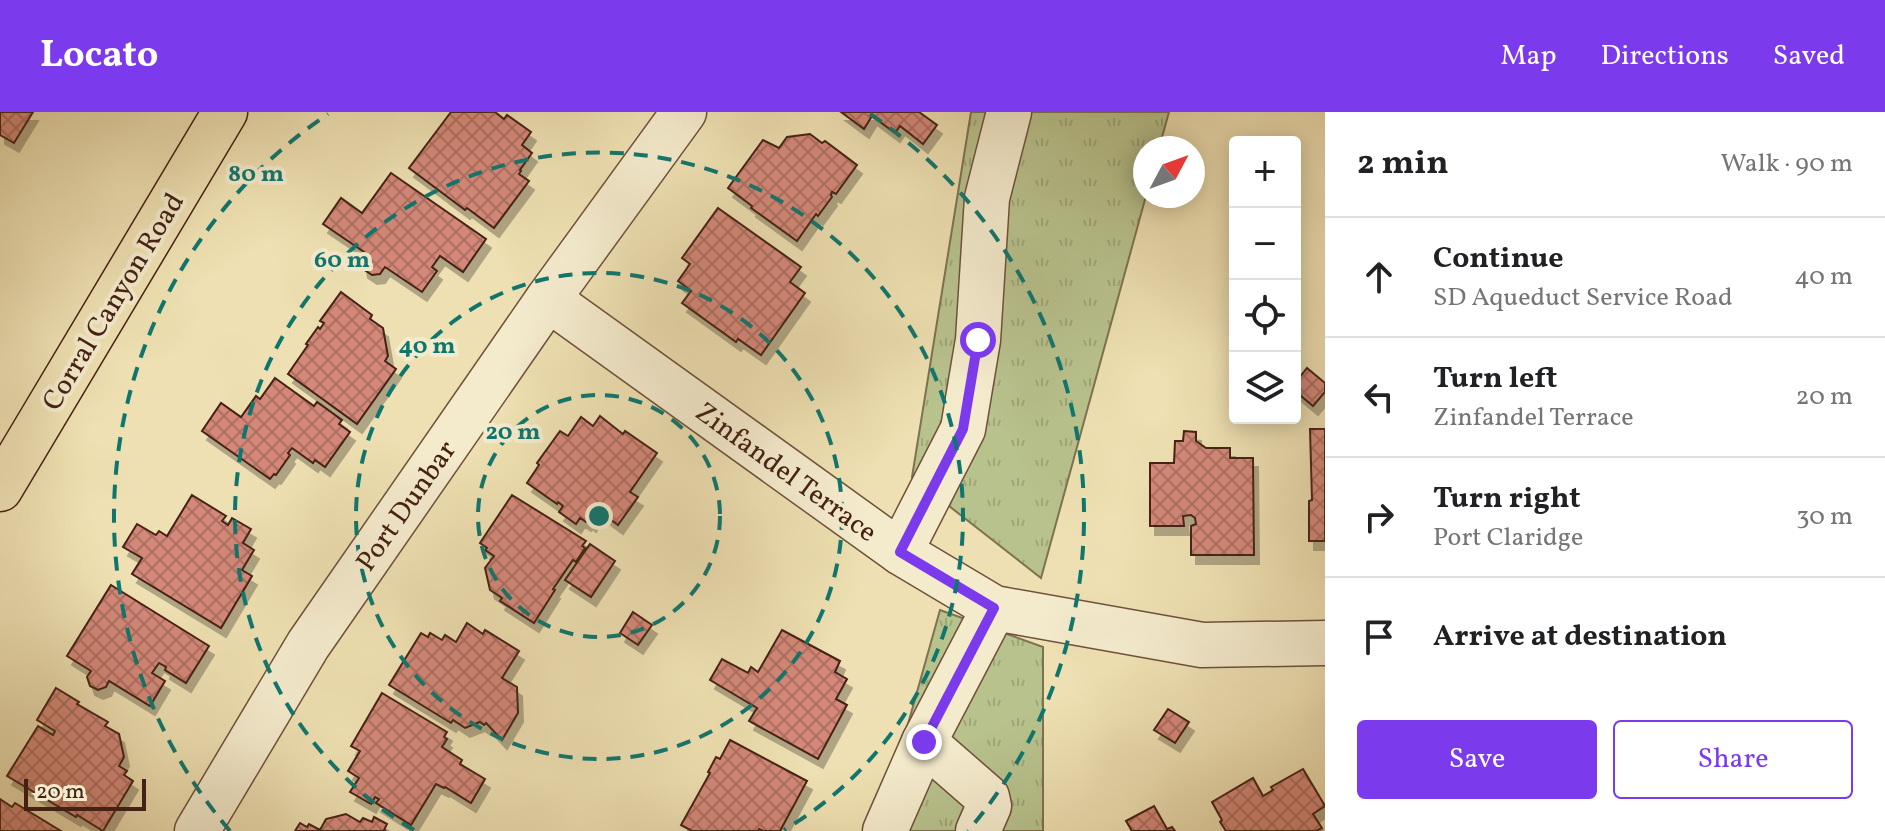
<!DOCTYPE html>
<meta charset="utf-8">
<style>
:root{--surface:#fff;--page:#f6f6f6;--text:#202124;--muted:#757577;--line:#e0e0e0;--accent:#7c3aed}
body{margin:0;font-family:Vollkorn,serif;background:var(--page);color:var(--text)}
.controls{position:absolute;right:24px;top:24px;display:grid;overflow:hidden;border-radius:8px;box-shadow:0 4px 20px #0003}
.controls button{width:72px;height:72px;display:grid;place-items:center;padding:0;border:0;border-bottom:2px solid var(--line);background:var(--surface);color:var(--text);font:40px sans-serif}
.compass{position:absolute;left:1133px;top:24px;width:72px;height:72px;border-radius:50%;background:var(--surface);box-shadow:0 4px 20px #0003;rotate:49deg}
.scale{position:absolute;left:24px;bottom:20px;width:122px;box-sizing:border-box;padding-left:8px;border:4px solid #442113;border-top:0;font-size:22px;line-height:28px;white-space:nowrap;color:#442113;-webkit-text-stroke:6px #f4ebcd;paint-order:stroke}
.stop{position:absolute;width:24px;height:24px;margin:-18px;border:6px solid #7c3aed;border-radius:50%;background:#fff}
.stop.end{background:#7c3aed;border-color:#fff;box-shadow:0 2px 8px #0008}
.list{margin:0;padding:0;list-style:none}
h2{display:flex;justify-content:space-between;align-items:center;height:104px;margin:0;padding:0 32px;font-size:34px}
h2 small{font-size:26px;font-weight:400;color:var(--muted)}
.list li{display:grid;grid-template-columns:52px 1fr auto;gap:24px;align-items:center;box-sizing:border-box;height:120px;padding:0 32px;border-top:2px solid var(--line)}
.list b{display:block;font-size:30px;white-space:nowrap}
.list p{margin:0;font-size:26px;white-space:nowrap;color:var(--muted)}
.list em{font-size:26px;font-style:normal;color:var(--muted)}
.actions{display:flex;gap:16px;padding:24px 32px}
.actions a{flex:1;padding:18px 0;border:2px solid var(--accent);border-radius:8px;text-align:center;font-size:28px;color:var(--accent)}
.actions .main{background:var(--accent);color:#fff}
.icon{flex:none;width:44px;height:44px;fill:none;stroke:currentColor;stroke-width:2;stroke-linecap:round;stroke-linejoin:round}
.map{position:relative;flex:none;width:1325px;height:719px;overflow:hidden}
header{display:flex;align-items:center;gap:48px;box-sizing:border-box;height:112px;padding:0 40px;background:var(--accent);color:#fff}
header strong{font-size:38px}
nav{display:flex;gap:44px;margin-inline-start:auto;font-size:28px}
main{display:flex}
aside{flex:1;background:var(--surface)}
.map>svg:first-child{display:block}
.grass{fill:url(#grass-tufts);stroke:#7e7250;stroke-width:2}
.building{fill:url(#building-cross-hatch);stroke:#442113;stroke-width:2;filter:url(#shadow)}
.lines{fill:none;stroke-linecap:round;stroke-linejoin:round}
.minor-casing{stroke:#6e513b;stroke-width:47}
.major-casing{stroke:#442113;stroke-width:47}
.minor{stroke:#f4ebcd;stroke-width:44}
.major{stroke:#eee0b2;stroke-width:44}
.route{stroke:#7c3aed;stroke-width:10}
.ring{fill:none;stroke:#0f766e;stroke-width:4;stroke-dasharray:14 10}
.labels{text-anchor:middle;stroke-width:8;stroke-linejoin:round;paint-order:stroke}
.street-label{font-size:28px;fill:#442113;stroke:#f4ebcd}
.centre{fill:#0f766e;stroke:#f4ebcd;stroke-width:4}
.ring-label{font-size:24px;text-anchor:middle;font-weight:bold;fill:#0f766e;stroke:#f4ebcd;stroke-width:8;stroke-linejoin:round;paint-order:stroke}
</style>
<header>
<strong>Locato</strong>
<nav><a>Map</a><a>Directions</a><a>Saved</a></nav>
</header>
<main>
<div class="map">
<svg width="1325" height="719" viewBox="0 0 1325 719">
<defs>
<pattern id="grass-tufts" width="24" height="20" patternUnits="userSpaceOnUse" patternTransform="scale(2)"><rect width="24" height="20" fill="#b8c28d"/><path d="M3 7l-1-3M5 7V3M7 7l1-3M15 17l-1-3M17 17v-4M19 17l1-3" fill="none" stroke="#9fa679"/></pattern>
<pattern id="building-cross-hatch" width="8" height="8" patternUnits="userSpaceOnUse" patternTransform="scale(2)"><rect width="8" height="8" fill="#d48879"/><path d="M0 0l8 8M0 8l8-8" fill="none" stroke="#ae6f62"/></pattern>
<filter id="shadow"><feDropShadow dx="5" dy="9" stdDeviation="0" flood-color="#0004"/></filter>
</defs>
<rect width="100%" height="100%" fill="#eee0b2"/>
<filter id="stains"><feTurbulence type="fractalNoise" baseFrequency=".0025" numOctaves="4"/><feColorMatrix values="0 0 0 0 .2 0 0 0 0 .09 0 0 0 0 .02 0 0 0 .5 -.17"/></filter>
<radialGradient id="worn" r=".72"><stop offset=".6" stop-color="#630" stop-opacity="0"/><stop offset="1" stop-color="#630" stop-opacity=".3"/></radialGradient>
<g class="grass">
<polygon points="971,0 1169,0 1159,36 1145,36 1146,84 1041,466 912,365"/>
<polygon points="940,498 1043,535 1043,719 878,719"/>
</g>
<g class="building">
<polygon points="0,0 33,0 14,31 0,23"/>
<polygon points="451,0 495,0 504,7 507,3 531,20 522,33 532,41 520,58 521,59 519,62 529,69 494,116 467,96 465,98 409,56"/>
<polygon points="841,0 919,0 937,13 923,32 900,14 895,21 872,4 864,17"/>
<polygon points="810,22 822,31 825,29 857,53 836,82 832,80 831,83 832,85 818,104 816,102 797,129 751,96 752,94 728,76 763,28 779,36 787,25"/>
<polygon points="391,61 486,127 463,160 440,144 432,155 437,159 422,180 385,155 380,162 372,163 363,157 362,150 367,142 323,112 341,86 362,101"/>
<polygon points="718,96 801,155 790,170 805,181 761,243 738,227 736,230 682,191 691,179 678,169 690,152 682,146"/>
<polygon points="341,180 372,203 370,207 383,216 388,244 385,249 396,257 357,312 288,262 308,233 306,232 318,215 320,217 324,211 320,209"/>
<polygon points="1307,256 1325,271 1325,280 1313,294 1295,279 1295,271"/>
<polygon points="275,266 314,294 317,290 342,308 339,312 350,320 325,355 315,348 313,351 292,336 288,341 290,343 276,363 274,362 270,367 202,319 221,291 241,305 256,284 260,287"/>
<polygon points="600,304 619,319 623,322 625,319 657,341 630,380 638,385 618,413 599,399 591,411 588,408 586,410 580,406 576,412 559,400 563,394 558,390 557,392 527,371 539,353 537,351 560,319 568,324 581,305 593,314"/>
<polygon points="1310,317 1325,317 1325,429 1309,429 1309,389 1312,388"/>
<polygon points="1184,319 1196,320 1196,329 1206,336 1230,336 1230,346 1253,346 1254,443 1191,443 1191,414 1196,412 1195,406 1191,403 1183,404 1184,414 1150,414 1150,351 1174,351 1175,329 1183,329"/>
<polygon points="192,383 226,404 222,409 228,413 232,406 251,417 243,431 254,438 242,458 252,464 221,516 132,462 142,446 123,435 137,412 156,423 159,419 167,424"/>
<polygon points="512,383 586,429 582,434 585,436 576,450 573,448 553,477 555,478 534,511 500,489 502,486 490,478 485,456 494,444 485,438 487,436 480,431"/>
<polygon points="590,432 615,449 591,485 565,468"/>
<polygon points="111,473 209,534 186,571 165,558 166,555 159,551 152,561 165,569 150,594 109,569 106,575 98,578 90,574 87,565 91,559 67,544"/>
<polygon points="633,500 652,513 638,533 620,521"/>
<polygon points="467,511 483,522 485,518 519,539 502,566 517,575 518,601 502,628 486,611 484,613 480,610 465,616 453,608 451,611 389,573 421,521 428,525 430,521 442,528 445,523 456,530"/>
<polygon points="782,518 840,549 835,560 847,567 836,587 847,593 818,647 749,609 757,596 710,568 722,547 748,561 751,555 758,560"/>
<polygon points="56,576 79,590 77,592 108,610 105,614 119,622 124,645 119,654 127,659 124,663 133,669 103,719 77,703 76,705 7,664 38,614 53,623 55,619 37,608"/>
<polygon points="382,581 447,620 444,625 447,627 442,635 462,648 460,652 485,667 471,691 445,675 444,676 436,672 411,713 376,691 379,687 375,685 371,692 350,680 359,666 348,659 360,639 351,634"/>
<polygon points="1168,597 1189,610 1175,631 1154,618"/>
<polygon points="730,628 807,669 780,719 763,719 759,717 758,719 692,719 681,713 710,661 708,660 716,645 720,647"/>
<polygon points="1303,657 1325,694 1313,702 1322,716 1316,719 1226,719 1220,710 1222,708 1212,690 1253,666 1263,684 1273,678 1271,675"/>
<polygon points="0,687 12,695 15,691 61,719 0,719"/>
<polygon points="1154,694 1167,717 1172,715 1175,719 1132,719 1126,709"/>
<polygon points="346,702 360,710 363,706 372,710 374,705 387,712 384,718 386,719 295,719 300,711 307,715 309,712 320,718 326,707"/>
</g>
<g class="lines">
<defs>
<g id="minor">
<polyline points="548,187 900,440 994,496 1202,533 1325,531"/>
<polyline points="900,440 963,317 978,228 987,86 1009,0"/>
<polyline points="924,630 987,685 989,694 978,719"/>
<polyline points="197,719 308,533 548,187 684,0"/>
<polyline points="885,719 924,630 994,496"/>
</g>
<polyline id="major" points="0,377 225,0"/>
</defs>
<use href="#minor" class="minor-casing"/>
<use href="#major" class="major-casing"/>
<use href="#minor" class="minor"/>
<use href="#major" class="major"/>
</g>
<g class="lines">
<polyline class="route" points="924,630 994,496 900,440 963,317 978,228"/>
</g>
<g class="ring">
<circle cx="599" cy="404" r="121"/>
<circle cx="599" cy="404" r="243"/>
<path d="M414 718A364 364 0 1 1 784 718"/>
<path d="M230 719A485 485 0 0 1 328 2M870 2A485 485 0 0 1 968 719"/>
</g>
<g class="labels">
<g class="street-label">
<text transform="translate(112 189) rotate(-59)" y="10">Corral Canyon Road</text>
<text transform="translate(787 359) rotate(36)" y="10">Zinfandel Terrace</text>
<text transform="translate(405 393) rotate(-55)" y="10">Port Dunbar</text>
</g>
</g>
<circle cx="599" cy="404" r="12" class="centre"/>
<g class="ring-label">
<text x="256" y="69">80 m</text>
<text x="342" y="155">60 m</text>
<text x="427" y="241">40 m</text>
<text x="513" y="327">20 m</text>
</g>
<rect width="100%" height="100%" filter="url(#stains)"/>
<rect width="100%" height="100%" fill="url(#worn)"/>
</svg>
<div class="controls">
<button>+</button>
<button>−</button>
<button><svg class="icon" aria-label="locate" viewBox="0 0 24 24"><circle cx="12" cy="12" r="6"/><path d="M12 2v4M12 18v4M2 12h4M18 12h4"/></svg></button>
<button><svg class="icon" aria-label="layers" viewBox="0 0 24 24"><path d="M12 4l9 5-9 5-9-5zM3 14l9 5 9-5"/></svg></button>
</div>
<svg class="compass" viewBox="-18 -18 36 36"><path d="M0-13l5 13h-10z" fill="#e53935"/><path d="M0 13l5-13h-10z" fill="#757577"/></svg>
<div class="scale">20 m</div>
<div class="stop" style="left:978px;top:228px"></div>
<div class="stop end" style="left:924px;top:630px"></div>
</div>
<aside>
<h2>2 min<small>Walk · 90 m</small></h2>
<ul class="list">
<li><svg class="icon" aria-label="ahead" viewBox="0 0 24 24"><path d="M12 20V5M6 11l6-6 6 6"/></svg><div><b>Continue</b><p>SD Aqueduct Service Road</p></div><em>40 m</em></li>
<li><svg class="icon" aria-label="left" viewBox="0 0 24 24"><path d="M17 20v-9H6M10 6l-5 5 5 5"/></svg><div><b>Turn left</b><p>Zinfandel Terrace</p></div><em>20 m</em></li>
<li><svg class="icon" aria-label="right" viewBox="0 0 24 24"><path d="M7 20v-9h11M14 6l5 5-5 5"/></svg><div><b>Turn right</b><p>Port Claridge</p></div><em>30 m</em></li>
<li><svg class="icon" aria-label="arrive" viewBox="0 0 24 24"><path d="M6 21V4h12l-3 4 3 4H6"/></svg><div><b>Arrive at destination</b></div></li>
</ul>
<div class="actions"><a class="main">Save</a><a>Share</a></div>
</aside>
</main>
